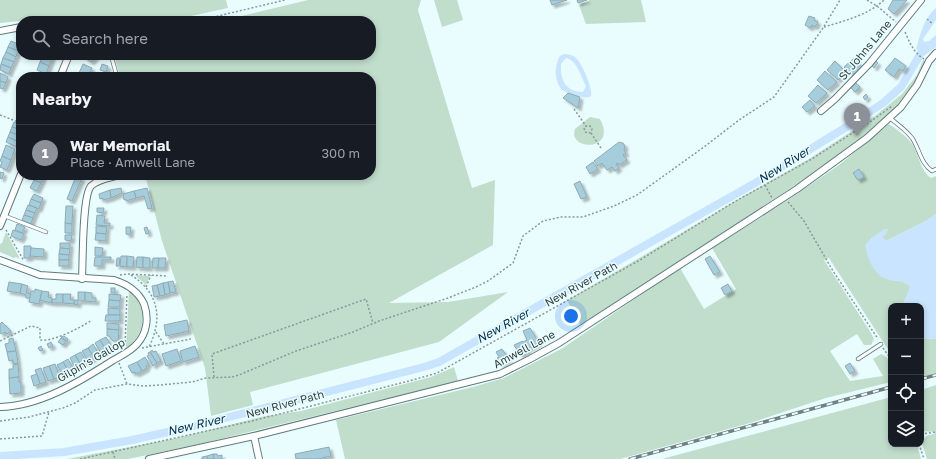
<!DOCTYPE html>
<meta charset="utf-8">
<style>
:root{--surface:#171b24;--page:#20242c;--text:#f1f3f6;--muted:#9ea1a6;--line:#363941;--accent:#8c9099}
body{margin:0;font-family:"Golos Text",sans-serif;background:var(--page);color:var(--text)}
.controls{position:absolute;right:12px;bottom:12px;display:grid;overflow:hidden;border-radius:8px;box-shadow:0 2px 6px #0003}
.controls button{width:36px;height:36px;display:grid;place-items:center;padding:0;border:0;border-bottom:1px solid var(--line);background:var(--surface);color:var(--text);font:20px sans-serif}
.you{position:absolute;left:571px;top:316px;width:14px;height:14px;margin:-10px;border:3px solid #fff;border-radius:50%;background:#1a73e8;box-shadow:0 0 0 6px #1a73e833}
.badge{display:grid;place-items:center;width:26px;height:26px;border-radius:50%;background:var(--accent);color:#fff;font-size:13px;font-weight:700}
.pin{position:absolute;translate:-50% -33px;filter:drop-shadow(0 1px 2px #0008)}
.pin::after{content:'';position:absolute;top:21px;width:14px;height:12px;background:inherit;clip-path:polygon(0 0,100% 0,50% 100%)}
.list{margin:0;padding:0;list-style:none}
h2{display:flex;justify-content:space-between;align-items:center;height:52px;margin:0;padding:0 16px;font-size:17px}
h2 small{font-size:13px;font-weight:400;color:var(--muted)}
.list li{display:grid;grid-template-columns:26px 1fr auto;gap:12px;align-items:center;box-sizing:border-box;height:56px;padding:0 16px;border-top:1px solid var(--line)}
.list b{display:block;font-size:15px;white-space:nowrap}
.list p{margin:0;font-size:13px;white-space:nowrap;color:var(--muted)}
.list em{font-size:13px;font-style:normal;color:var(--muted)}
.icon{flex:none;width:22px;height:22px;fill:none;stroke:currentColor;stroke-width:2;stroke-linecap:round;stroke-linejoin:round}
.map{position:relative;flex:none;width:936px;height:459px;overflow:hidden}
.search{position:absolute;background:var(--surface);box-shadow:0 2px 6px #0003;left:16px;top:16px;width:360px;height:44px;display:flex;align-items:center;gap:10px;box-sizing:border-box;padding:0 14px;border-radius:16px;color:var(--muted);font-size:15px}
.panel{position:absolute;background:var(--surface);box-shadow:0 2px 6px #0003;left:16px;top:72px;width:360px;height:108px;border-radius:16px}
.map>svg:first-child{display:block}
.green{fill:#c1ddcc}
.water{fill:#c8e4fe;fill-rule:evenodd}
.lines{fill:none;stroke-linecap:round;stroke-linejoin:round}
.canal{stroke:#c8e4fe;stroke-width:8}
.building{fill:#a6cddc;stroke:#8faab5;filter:url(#shadow)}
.lane-casing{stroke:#5e7b7d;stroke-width:4.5}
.street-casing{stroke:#5e7b7d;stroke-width:8}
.path{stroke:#89999a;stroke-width:1.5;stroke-dasharray:2 2;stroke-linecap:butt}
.lane{stroke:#fff;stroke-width:3}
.street{stroke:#fff;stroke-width:6}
.rail-casing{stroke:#728182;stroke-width:3.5}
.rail{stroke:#eafdfe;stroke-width:2;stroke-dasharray:6;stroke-linecap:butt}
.labels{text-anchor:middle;stroke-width:3;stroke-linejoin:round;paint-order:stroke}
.street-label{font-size:11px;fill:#313e3f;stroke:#eafdfe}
.water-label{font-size:12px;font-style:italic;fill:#002d4f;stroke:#eafdfe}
</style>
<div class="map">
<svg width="936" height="459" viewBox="0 0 936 459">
<defs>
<filter id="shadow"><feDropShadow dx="3" dy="3" stdDeviation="1" flood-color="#0004"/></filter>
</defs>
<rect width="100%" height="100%" fill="#eafdfe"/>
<g class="green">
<polygon points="0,0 226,0 228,8 168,21 71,21 50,18 0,23"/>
<polygon points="308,0 421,0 418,10 472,188 495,180 493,245 389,303 448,302 508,292 439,342 250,392 253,405 211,416 205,368 162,241 145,175 371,175 371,77 120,77 114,55 371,55 371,21 220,21"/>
<polygon points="434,0 457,0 463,20 442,27"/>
<polygon points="590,0 641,0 646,22 586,24 579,5"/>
<polygon points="923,60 926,62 914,86 898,106 877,126 848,148 806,178 581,326 567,300 641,257 747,194 809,159 875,116 902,94 917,75"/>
<path d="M590,117L600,119C618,152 567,151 575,129Z"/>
<path d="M889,124C897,130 907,136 913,145C919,156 921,172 931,178L936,176V214L926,221L886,241L882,237L885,229L878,234L880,276C890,280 902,279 910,286C909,294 904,299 903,306H891V354L829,258L824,260L871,333L874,339L871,345H864L857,334L830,351L850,381L883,376L873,359L881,354C894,360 891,369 891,382L826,398L750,423L620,459H345L336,420L473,387L504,378L563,348L680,268L704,309L736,289L712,248L788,200L839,165Z"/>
<polygon points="6,232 20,259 16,257 14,258 0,252 0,244 2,243"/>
<polygon points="135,275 150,276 146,285"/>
<path d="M129,290C148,306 147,334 126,348Z"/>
<polygon points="921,338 936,339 936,373 921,377"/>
<polygon points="454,367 458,381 200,444 128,459 67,459 177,438 265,416 301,411 431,377"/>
<path d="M936,385V459H927L922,443C925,436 927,435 934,434L935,432L921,431V390Z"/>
<polygon points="891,397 891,444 917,444 921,459 662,459"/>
</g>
<g class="water">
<path d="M936,8V20L923,39L924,42L929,41L936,35V47L925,54L916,49C920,35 924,18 936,8Z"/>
<path d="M564,54C569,54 573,55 576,58C582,63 593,89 591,96C586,99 584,97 579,96C574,95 568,94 564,91C554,85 554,65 560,56ZM566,58C577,60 581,77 586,86L583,92C566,92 560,80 561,64Z"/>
<path d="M936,214V339L921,338V306H903C903,299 909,294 910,286C903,280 897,282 889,280C873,275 868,260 865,245L871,238L885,229H888L886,234L882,237L886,241L926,221Z"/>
</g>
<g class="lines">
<polyline class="canal" points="0,456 64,452 132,440 190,427 424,367 439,362 757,182 856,121 883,103 901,87 921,53 936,42"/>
</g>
<g class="building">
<polygon points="550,0 567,0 552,5"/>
<polygon points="577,0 587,0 578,3"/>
<polygon points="893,0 907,0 894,14 888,9"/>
<polygon points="809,16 815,18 814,20 818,22 815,27 812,25 810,28 805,25"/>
<polygon points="11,41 21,45 18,51 8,47"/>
<polygon points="8,47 18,51 16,57 6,52"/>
<polygon points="6,52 16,57 14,62 3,58"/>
<polygon points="43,55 52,58 49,66 40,62"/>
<polygon points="44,55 53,55 52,58"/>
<polygon points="84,55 94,55 96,57 91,62 83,56"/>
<polygon points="3,58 14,62 11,68 1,64"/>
<polygon points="854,58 862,67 855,74 851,74 844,67"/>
<polygon points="895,58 906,66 903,71 899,69 894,77 885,70"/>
<polygon points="835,61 846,72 838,80 827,70"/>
<polygon points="876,61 878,63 874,68 872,66"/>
<polygon points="40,62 49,66 46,74 37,70"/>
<polygon points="1,64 11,68 9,74 0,70"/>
<polygon points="83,64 92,68 88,76 79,73"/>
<polygon points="102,64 108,66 106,72 100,70"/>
<polygon points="825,71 837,82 828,90 817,80"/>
<polygon points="0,73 8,77 6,83 0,81"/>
<polygon points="35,73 44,77 33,77"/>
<polygon points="79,73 88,76 88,77 78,77"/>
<polygon points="0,81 6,83 3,89 0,88"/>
<polygon points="855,82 860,87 855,92 850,87"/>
<polygon points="818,85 827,93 816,103 808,96"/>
<polygon points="568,93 580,97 578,108 563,98"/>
<polygon points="866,94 868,97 865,100 863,97"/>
<polygon points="810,100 815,106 807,112 802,107"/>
<polygon points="19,115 21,116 21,122 17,120"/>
<polygon points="14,122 21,124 21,130 12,127"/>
<polygon points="12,127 21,130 21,136 10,132"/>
<polygon points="10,132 21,136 19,142 8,137"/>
<polygon points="8,137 19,142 17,147 6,142"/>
<polygon points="619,142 623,143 625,146 624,150 626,153 623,155 627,160 619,165 618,163 616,164 619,168 615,171 612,167 607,170 602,163 598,166 594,161"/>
<polygon points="6,145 15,149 11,160 2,156"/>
<polygon points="2,156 11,160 7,170 0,167 2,162 0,161"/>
<polygon points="593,162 598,169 590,174 586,167"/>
<polygon points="859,169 864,177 858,180 853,173"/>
<polygon points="0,172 4,173 2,179 0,178"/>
<polygon points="36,175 44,175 41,183 34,180"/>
<polygon points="76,176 82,178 72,201 67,199"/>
<polygon points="34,180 41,183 37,191 30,188"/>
<polygon points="580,181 587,197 581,199 574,184"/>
<polygon points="121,188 122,193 111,198 110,190"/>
<polygon points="147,188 152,208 148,209 144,196 136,198 134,191"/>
<polygon points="110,190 111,198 103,200 103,198 100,199 99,194"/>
<polygon points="134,191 136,198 126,201 126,199 124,200 123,194"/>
<polygon points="34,194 43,198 41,203 31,199"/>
<polygon points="31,199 41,203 39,209 29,205"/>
<polygon points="28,205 37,208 35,213 26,210"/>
<polygon points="66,206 73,206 72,224 65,223"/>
<polygon points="97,208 104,208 103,213 97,212"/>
<polygon points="26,210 35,213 33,218 24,215"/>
<polygon points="24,215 33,218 31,224 22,220"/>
<polygon points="97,215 105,216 104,223 110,223 110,226 96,225"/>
<polygon points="65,223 72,224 72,233 65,233"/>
<polygon points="17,224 25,227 22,233 15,230"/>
<polygon points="96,226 107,227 106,234 96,233"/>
<polygon points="126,227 131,227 130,235 126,234"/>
<polygon points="147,227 149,233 146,234 144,228"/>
<polygon points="13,230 24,234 21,240 11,236"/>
<polygon points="96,233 106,234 106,241 95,240"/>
<polygon points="65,235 72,235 71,241 65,240"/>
<polygon points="60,243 70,243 70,249 60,248"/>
<polygon points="24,246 31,246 30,258 24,258"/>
<polygon points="95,247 103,248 102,256 95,256"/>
<polygon points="31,248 44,249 44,257 30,256"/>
<polygon points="60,248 70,249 69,255 59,254"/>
<polygon points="59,254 69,255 69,260 59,260"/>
<polygon points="121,256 127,256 127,267 120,266"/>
<polygon points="127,256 134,257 133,267 127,267"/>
<polygon points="710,256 720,272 714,275 705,259"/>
<polygon points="95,257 111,257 111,260 102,260 102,266 94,266"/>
<polygon points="137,257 143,257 143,268 136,267"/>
<polygon points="143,257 150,258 150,268 143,268"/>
<polygon points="117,258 120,258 119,266 116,266"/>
<polygon points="153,258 159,258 158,268 152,268"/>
<polygon points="159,258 166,258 165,268 158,268"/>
<rect x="59" y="260" width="10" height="6"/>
<polygon points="173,281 176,292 170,293 168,282"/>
<polygon points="9,282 22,284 20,293 7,291"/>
<polygon points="168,282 170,293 165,295 163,283"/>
<polygon points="163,283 165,295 160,296 157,285"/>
<polygon points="22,284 28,286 26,293 31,294 30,298 26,298 26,295 20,293"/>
<polygon points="728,284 732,291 725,295 721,288"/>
<polygon points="157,285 160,296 154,297 152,286"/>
<rect x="111" y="288" width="4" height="5"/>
<polygon points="35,289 42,291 39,304 29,302 31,291 35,291"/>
<polygon points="42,291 49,292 48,297 52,298 51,303 40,300"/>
<polygon points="78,292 85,292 85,301 78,301 78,305 74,304 74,300 78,300"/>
<polygon points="85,292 92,293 92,298 96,298 96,302 85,301"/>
<polygon points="56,294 63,294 63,303 52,303 52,299 56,299"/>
<polygon points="63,294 71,294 70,299 74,300 74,304 63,303"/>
<polygon points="109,294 121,295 120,301 109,300"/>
<polygon points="109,300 120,301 120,307 108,307"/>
<polygon points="108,308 120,309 120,315 108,315"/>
<polygon points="106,315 120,315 120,321 105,321"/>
<polygon points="187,320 189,331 166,336 164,325"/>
<polygon points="2,322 11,331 7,334 5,332 2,334 0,333 0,324"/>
<polygon points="107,323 119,324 119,330 107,329"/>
<polygon points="530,328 539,343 527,349 528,351 520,355 514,345 523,341 523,342 527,340 523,331"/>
<polygon points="107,329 119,330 118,341 113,341 109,336 107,336"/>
<polygon points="64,336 68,339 67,341 61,337"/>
<polygon points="106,337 112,347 106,350 100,340"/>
<polygon points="13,338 16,351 7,352 5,344 9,343 9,339"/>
<polygon points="61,338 66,341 63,345 58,342"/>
<polygon points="100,340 106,350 101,353 95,343"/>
<polygon points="51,342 53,346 49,348 47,344"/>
<polygon points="93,344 99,354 94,358 88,348"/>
<polygon points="41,346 43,350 40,351 38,348"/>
<polygon points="195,346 199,357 183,362 180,351"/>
<polygon points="88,348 94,358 88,361 82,351"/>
<polygon points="177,349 181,361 166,366 162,354"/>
<polygon points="502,349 509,359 500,364 497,358 499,357 496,352"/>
<polygon points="152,350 153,352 156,351 161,361 157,363 150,352"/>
<polygon points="16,351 18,363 13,364 13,360 9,361 7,352"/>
<polygon points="81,352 86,362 81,365 75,355"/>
<polygon points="150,352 157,363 153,366 147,356 149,355 148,353"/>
<polygon points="75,355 81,365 75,368 70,358"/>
<polygon points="145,357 149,364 146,366 147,368 142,371 137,362"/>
<polygon points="68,359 74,369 69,372 63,362"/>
<polygon points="63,362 69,372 63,375 57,365"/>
<polygon points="137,362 142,371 136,374 135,372 132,373 128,366"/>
<polygon points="850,363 855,371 850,374 845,366"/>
<polygon points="18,364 19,377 9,378 9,369 13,369 13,365"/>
<polygon points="55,364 60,377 54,379 49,366"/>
<polygon points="49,366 54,379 48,381 43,368"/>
<polygon points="41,368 46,382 40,384 35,370"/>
<polygon points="37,374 40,384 34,386 31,376"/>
<polygon points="19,377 19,382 21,382 21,393 10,394 9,378"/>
<polygon points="329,447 331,456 318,459 296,459 295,454"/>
<polygon points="213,454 217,454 218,456 222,455 222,459 214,459"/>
<polygon points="213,454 214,459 208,459 207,456"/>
<polygon points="207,456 208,459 202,459 202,457"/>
</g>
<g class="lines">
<defs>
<g id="lane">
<polyline points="111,55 117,77"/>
<path d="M890,118C897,124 906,130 912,138C919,148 921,164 932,171L936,169"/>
<polyline points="5,216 46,232"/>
<polyline points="858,359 881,344"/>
</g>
<g id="street">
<polyline points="0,31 21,27"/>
<polyline points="60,77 69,55"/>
<polyline points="821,111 835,99 869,64 921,0"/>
<polyline points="0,226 21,174"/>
<path d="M0,260L40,275L114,280C127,284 138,291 144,304C149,318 147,333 137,344C130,352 120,356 112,361C79,382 40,406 0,407"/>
<path d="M82,279C83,262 82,196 91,186C98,179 110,178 120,175"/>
<polyline points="254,436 259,459"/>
<polyline points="149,459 254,436 500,374 530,359 559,343 797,189 867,138 901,107 917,85 929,61 936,53"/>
</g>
</defs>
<use href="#lane" class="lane-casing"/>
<use href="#street" class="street-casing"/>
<g class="path">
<polyline points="867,0 877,6 896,22"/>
<polyline points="927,19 933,24"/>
<polyline points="197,21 285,0"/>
<path d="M824,27C844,21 868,15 884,0"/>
<path d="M905,32C910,43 913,52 924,59"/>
<polyline points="574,109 586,126 590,126 592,129 590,133 588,133 585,132 584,128 586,126"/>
<polyline points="0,115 21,123"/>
<polyline points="591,133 601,148"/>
<polyline points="765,185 772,198"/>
<polyline points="788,202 804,221 833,271 878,339"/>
<polyline points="6,230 24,261"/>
<polyline points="120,275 128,274 168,276"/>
<path d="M131,275C159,293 163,318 149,347"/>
<polyline points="146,287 151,275"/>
<polyline points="156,332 164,344"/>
<path d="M0,341L31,326L40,328V340C53,342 80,328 92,320"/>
<polyline points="125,346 127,294"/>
<polyline points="142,348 191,339"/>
<polyline points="883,348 891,359"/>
<polyline points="119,363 127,384"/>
<polyline points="214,377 212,354 366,299 373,323"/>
<polyline points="0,421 29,417 63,408 75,403 95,390 127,384 144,386 160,385 192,382 206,378 232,377 239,375 296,351 353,332 379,321 448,298 476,287 488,281 513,263 523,236 543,221 561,217 583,217 614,206 637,195 704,147 739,120 774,97 823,28 840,0"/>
<polyline points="921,434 936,432"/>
<polyline points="0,439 42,436 49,412"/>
<polyline points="919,444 924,459"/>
<polyline points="113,452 115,459"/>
<polyline points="80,459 252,421 413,380 437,373 640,260 734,202 810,160 870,122 892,106"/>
</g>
<use href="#lane" class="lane"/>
<use href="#street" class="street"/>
<defs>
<g id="rail">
<polyline points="921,379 936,375"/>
<polyline points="630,459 891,387"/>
</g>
</defs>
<use href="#rail" class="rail-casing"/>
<use href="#rail" class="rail"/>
</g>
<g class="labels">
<g class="street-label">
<text transform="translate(865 50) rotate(-50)" y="4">St Johns Lane</text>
<text transform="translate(581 284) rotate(-29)" y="4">New River Path</text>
<text transform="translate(524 349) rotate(-28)" y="4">Amwell Lane</text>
<text transform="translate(91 360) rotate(-30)" y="4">Gilpin's Gallop</text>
<text transform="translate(285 404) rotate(-15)" y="4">New River Path</text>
</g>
<g class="water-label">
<text transform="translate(784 165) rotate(-32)" y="4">New River</text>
<text transform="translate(503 326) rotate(-29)" y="4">New River</text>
<text transform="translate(196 425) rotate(-13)" y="4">New River</text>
</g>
</g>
</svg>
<div class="controls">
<button>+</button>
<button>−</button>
<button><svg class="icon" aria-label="locate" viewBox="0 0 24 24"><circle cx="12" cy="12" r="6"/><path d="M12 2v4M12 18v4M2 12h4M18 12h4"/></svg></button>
<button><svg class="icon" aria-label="layers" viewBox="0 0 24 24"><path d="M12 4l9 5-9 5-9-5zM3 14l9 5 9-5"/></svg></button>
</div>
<div class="you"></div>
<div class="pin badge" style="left:857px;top:136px">1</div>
<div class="search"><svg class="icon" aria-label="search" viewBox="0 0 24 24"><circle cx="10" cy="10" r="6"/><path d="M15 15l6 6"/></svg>Search here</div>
<section class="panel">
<h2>Nearby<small></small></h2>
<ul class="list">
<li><span class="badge">1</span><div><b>War Memorial</b><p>Place · Amwell Lane</p></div><em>300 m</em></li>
</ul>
</section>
</div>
